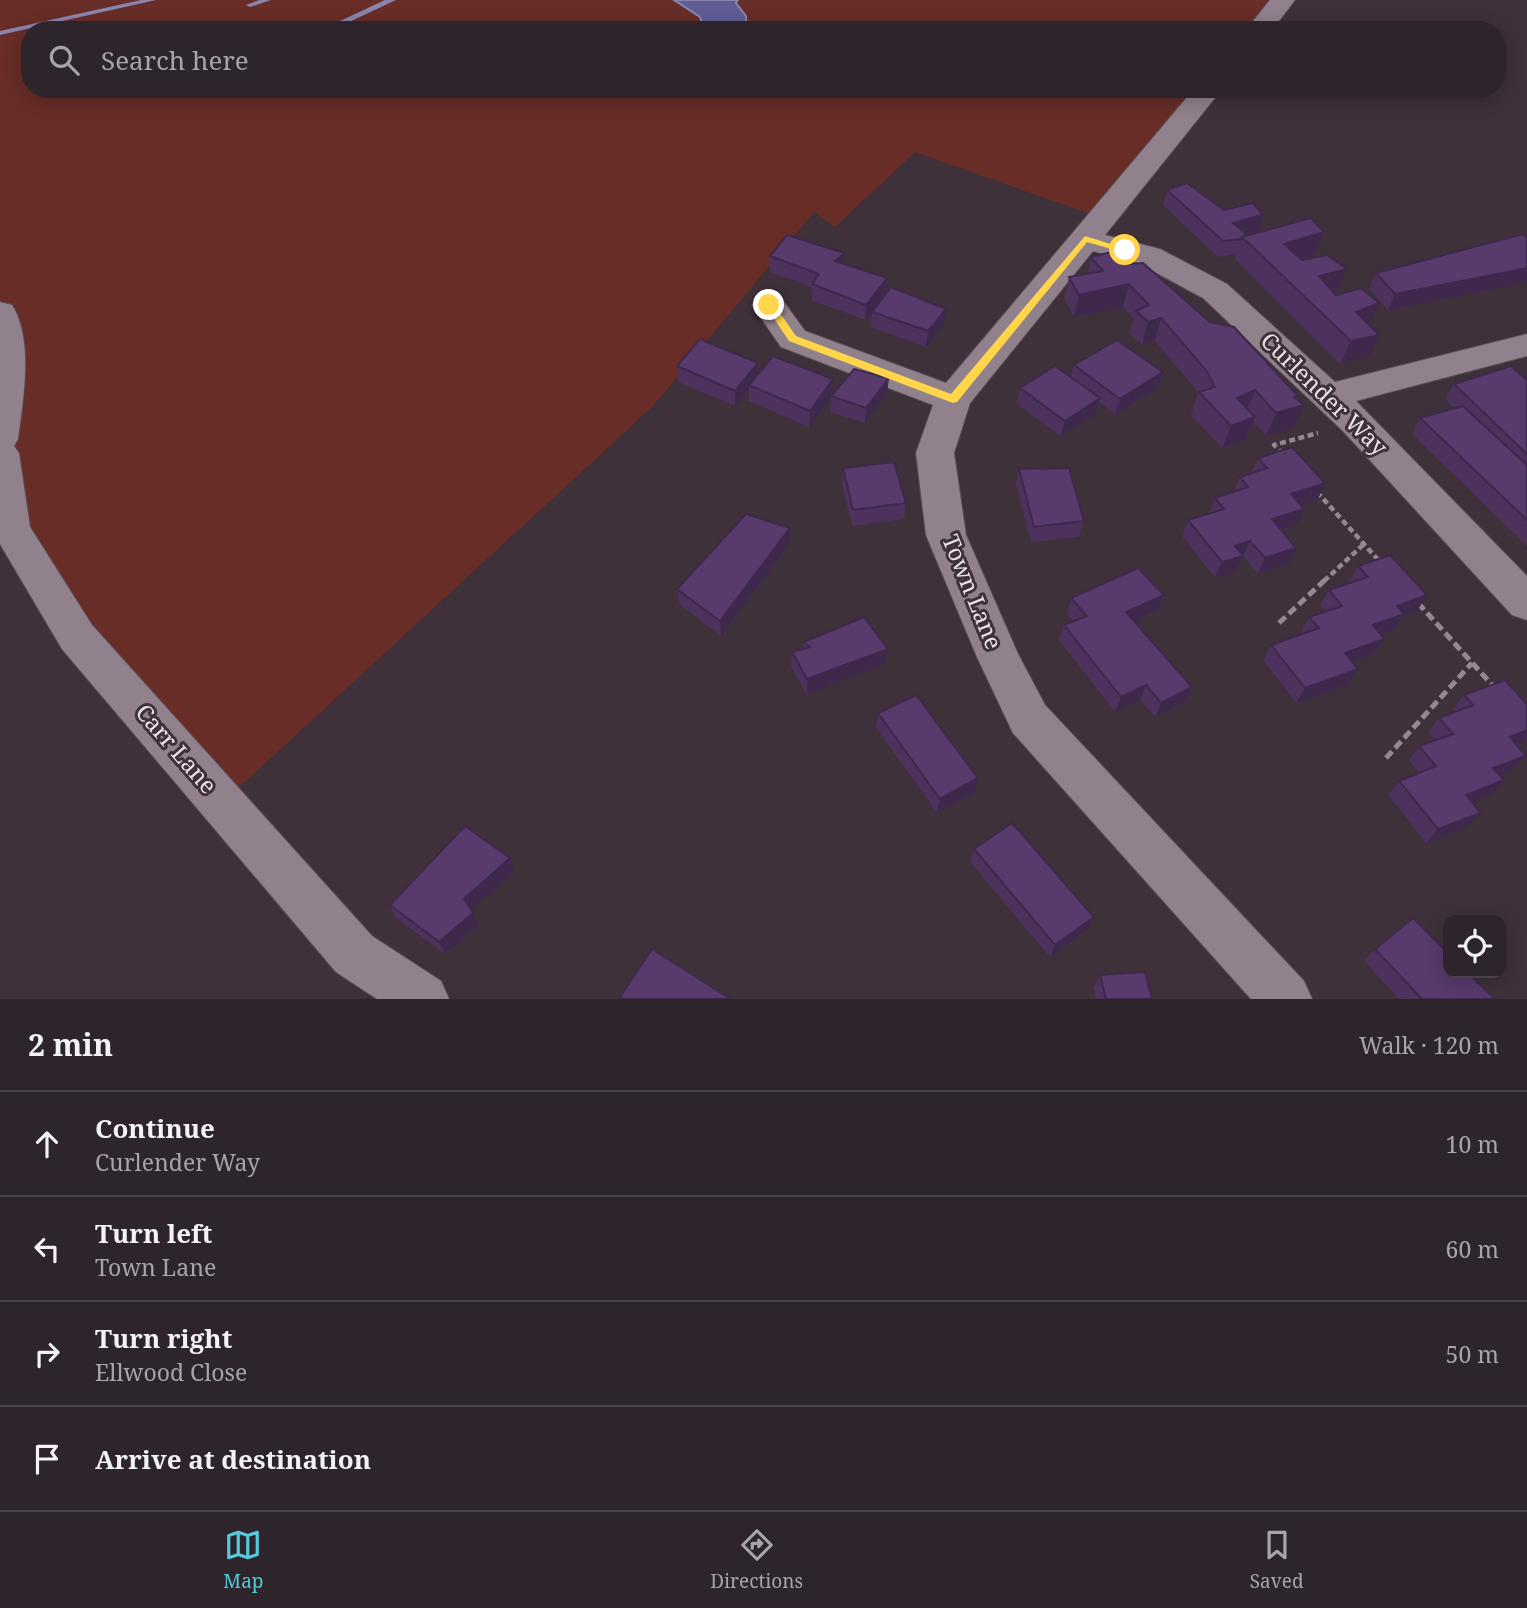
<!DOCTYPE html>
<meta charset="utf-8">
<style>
:root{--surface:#2e252c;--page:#3a3138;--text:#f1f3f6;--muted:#a7a5a9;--line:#494248;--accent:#53cbdb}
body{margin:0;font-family:"Noto Serif",serif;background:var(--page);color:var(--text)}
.controls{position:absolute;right:21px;bottom:21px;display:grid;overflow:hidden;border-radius:14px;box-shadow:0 4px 18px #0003}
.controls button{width:63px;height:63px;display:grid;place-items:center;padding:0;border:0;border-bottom:2px solid var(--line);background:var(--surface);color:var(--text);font:35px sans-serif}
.stop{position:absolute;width:21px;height:21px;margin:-16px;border:5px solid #ffd54a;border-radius:50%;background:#fff}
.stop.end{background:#ffd54a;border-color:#fff;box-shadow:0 2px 7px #0008}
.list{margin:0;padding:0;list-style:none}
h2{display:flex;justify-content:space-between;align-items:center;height:91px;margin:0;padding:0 28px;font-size:30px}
h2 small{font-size:23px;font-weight:400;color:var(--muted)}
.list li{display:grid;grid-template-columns:46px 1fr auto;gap:21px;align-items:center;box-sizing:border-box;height:105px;padding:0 28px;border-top:2px solid var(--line)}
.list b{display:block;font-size:26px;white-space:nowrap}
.list p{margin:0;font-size:23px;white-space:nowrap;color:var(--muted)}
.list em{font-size:23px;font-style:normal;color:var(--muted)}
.icon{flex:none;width:38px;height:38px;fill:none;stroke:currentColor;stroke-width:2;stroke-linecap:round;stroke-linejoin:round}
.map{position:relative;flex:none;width:1527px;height:999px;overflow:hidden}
.search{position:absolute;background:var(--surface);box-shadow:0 4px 18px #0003;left:21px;right:21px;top:21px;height:77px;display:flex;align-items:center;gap:18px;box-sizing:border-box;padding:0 24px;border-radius:28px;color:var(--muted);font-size:26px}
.sheet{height:511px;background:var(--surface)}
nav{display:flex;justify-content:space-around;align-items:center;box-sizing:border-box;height:98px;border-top:2px solid var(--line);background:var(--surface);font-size:19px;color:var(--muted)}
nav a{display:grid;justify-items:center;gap:4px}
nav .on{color:var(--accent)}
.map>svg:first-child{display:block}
.green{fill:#682d27}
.water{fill:#605d95;stroke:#8985ae;stroke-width:2}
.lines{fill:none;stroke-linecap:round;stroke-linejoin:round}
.stream{fill:#8985ae;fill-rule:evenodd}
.minor-casing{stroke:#584d55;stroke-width:2}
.path-far1{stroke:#948990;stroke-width:4.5;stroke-dasharray:6 3.5;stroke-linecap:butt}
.path{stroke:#948990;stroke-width:5;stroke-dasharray:9 4.5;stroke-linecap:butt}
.minor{fill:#91818c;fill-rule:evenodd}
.wall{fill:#4c325d}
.shaded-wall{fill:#3e294c}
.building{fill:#583a6c;stroke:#3e294c;stroke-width:2}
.route{fill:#ffd54a}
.labels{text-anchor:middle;stroke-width:6;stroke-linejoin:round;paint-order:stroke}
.street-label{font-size:23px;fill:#eae1e7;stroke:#3e313a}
</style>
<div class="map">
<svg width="1527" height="999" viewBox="0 0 1527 999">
<rect width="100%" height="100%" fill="#3e313a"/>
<polygon class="green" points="0,0 1280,0 1256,30 30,30 30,89 1207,89 1102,218 915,152 835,227 814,212 653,406 223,802 11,529 0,313"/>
<polygon class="water" points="674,0 738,0 736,3 746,16 747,30 704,30 700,17"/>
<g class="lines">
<g class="stream">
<polygon points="141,0 156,0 0,35 0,31"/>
<polygon points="259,0 271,0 250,7 246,5"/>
<polygon points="385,0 396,0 347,23 340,21"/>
</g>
<defs>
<g id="minor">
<polygon points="1270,0 1295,0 1272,30 1246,30"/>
<polygon points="1194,89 1222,89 1105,235 1160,249 1227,284 1335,382 1527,334 1527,356 1356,401 1527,576 1527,620 1512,615 1343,431 1203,298 1138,263 1093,251 970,403 954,453 966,535 1018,654 1045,705 1304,981 1312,999 1251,999 1013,733 977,657 926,535 916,453 933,405 781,347 752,305 757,298 769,294 781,298 805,331 946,383"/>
<path d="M0,302L12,305C34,340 23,400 18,439L14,446L19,453L30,527L92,625L372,936L441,981L449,999H377L336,972L62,649L0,544Z"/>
</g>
</defs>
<use href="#minor" class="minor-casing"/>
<g class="path-far1">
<polyline points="1283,454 1274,445 1318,433"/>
<polyline points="1317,492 1381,563"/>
<polyline points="1324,581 1364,544"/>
</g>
<g class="path">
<polyline points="1418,603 1494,687"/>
<polyline points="1279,623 1326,579"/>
<polyline points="1386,758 1472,663"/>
</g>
<use href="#minor" class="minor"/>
</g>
<g class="wall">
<polygon points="1167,190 1224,210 1258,231 1246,234 1247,235 1315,254 1301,259 1337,291 1334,292 1379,335 1369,357 1340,364 1235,259 1236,254 1218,257 1163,205"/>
<polygon points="1527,235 1527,282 1388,310 1369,289 1376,273 1526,237"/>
<polygon points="770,256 843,264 887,278 885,294 865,320 812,300 812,287 770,272"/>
<polygon points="1091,257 1130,264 1296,399 1294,427 1266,436 1254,422 1246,440 1222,448 1191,415 1198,392 1155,341 1142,345 1129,333 1134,319 1123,307 1074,317 1064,299 1069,277 1087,274"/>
<polygon points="872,312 944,325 926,347 871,327"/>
<polygon points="758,363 758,374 833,379 809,427 749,401 749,389 735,406 678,382 677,366"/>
<polygon points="1074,365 1163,372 1158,388 1115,414 1099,402 1096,414 1061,436 1017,404 1020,388 1071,377"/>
<polygon points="1527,380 1527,546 1412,434 1420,418 1454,408 1445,399 1454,384"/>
<polygon points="887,394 865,423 830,412 831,396"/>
<polygon points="1258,458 1325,483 1318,499 1301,505 1297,524 1280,530 1289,563 1258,574 1243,556 1236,571 1215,578 1182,536 1188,520 1209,514 1215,498 1233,492 1240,477 1251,473"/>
<polygon points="843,468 906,503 904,519 852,526 842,484"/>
<polygon points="1019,469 1084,521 1079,537 1031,542 1016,485"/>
<polygon points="789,544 721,636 679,604 677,589"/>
<polygon points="1358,566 1427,595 1417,611 1404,615 1395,629 1380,634 1384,639 1374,654 1352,662 1349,684 1296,703 1263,660 1271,645 1303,634 1301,632 1309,617 1325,611 1320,605 1329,590 1350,583 1349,582"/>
<polygon points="1164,595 1158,610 1134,621 1192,687 1185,702 1155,717 1140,700 1115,712 1059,640 1064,625 1074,621 1067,614 1071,598"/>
<polygon points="804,642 886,663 807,694 791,667 792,652 804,649"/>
<polygon points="1464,695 1527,740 1516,744 1526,756 1513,770 1499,775 1492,794 1472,802 1469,826 1426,843 1388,795 1399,781 1419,773 1409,760 1419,746 1435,740 1428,732 1439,718 1455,712 1453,709"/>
<polygon points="878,713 975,792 937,813 876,728"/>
<polygon points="974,849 1088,929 1050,957 970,862"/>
<polygon points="510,858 514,871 471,910 478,926 445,954 396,918 390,905"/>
<polygon points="1375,949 1495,999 1399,999 1364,961"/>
<polygon points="1100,975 1152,999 1096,999 1093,987"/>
</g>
<g class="shaded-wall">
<polygon points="1263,215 1258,231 1228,238 1233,223"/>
<polygon points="1324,232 1315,254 1276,266 1284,244"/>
<polygon points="844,253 843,269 835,261"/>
<polygon points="1527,268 1527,282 1388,310 1395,294"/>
<polygon points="1347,269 1337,291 1309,299 1319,276"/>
<polygon points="887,278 885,294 865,320 866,305"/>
<polygon points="1129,284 1123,307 1074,317 1079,295"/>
<polygon points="1379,303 1369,326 1356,312"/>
<polygon points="946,309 944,325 926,347 928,331"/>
<polygon points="1161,318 1155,341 1142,345 1148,322"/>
<polygon points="1379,335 1369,357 1340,364 1351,341"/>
<polygon points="758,363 758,379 749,385 749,389 735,406 735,391"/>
<polygon points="1163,372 1158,388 1115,414 1120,399"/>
<polygon points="889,378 887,394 865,423 866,408"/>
<polygon points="833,379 832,395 809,427 810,411"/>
<polygon points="1255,390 1246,413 1237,398"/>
<polygon points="1298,396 1292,408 1304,405 1294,427 1266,436 1276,413"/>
<polygon points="1100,398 1096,414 1061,436 1065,421"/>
<polygon points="1255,417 1246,440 1222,448 1231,426"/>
<polygon points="1325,483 1318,499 1284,510 1291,494"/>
<polygon points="1304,509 1297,524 1264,535 1272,519"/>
<polygon points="790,528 789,544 721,636 720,621"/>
<polygon points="1250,541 1236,571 1215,578 1222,562 1235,546"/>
<polygon points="1296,548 1289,563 1258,574 1265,558"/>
<polygon points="1164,595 1158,610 1120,627 1126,612"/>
<polygon points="1427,595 1417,611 1403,615 1395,629 1363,641 1373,625 1397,606"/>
<polygon points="1384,639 1374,654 1336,668 1345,653"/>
<polygon points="888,649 886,663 807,694 807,679"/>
<polygon points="1358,669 1349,684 1296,703 1305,688"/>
<polygon points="1146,685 1140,700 1115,712 1121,697"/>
<polygon points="1192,687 1185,702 1155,717 1161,703"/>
<polygon points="1527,730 1527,740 1497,752 1510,737"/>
<polygon points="1526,756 1513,770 1481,782 1493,768"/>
<polygon points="978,778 975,792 937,813 940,799"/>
<polygon points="1504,780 1492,794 1454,809 1466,795"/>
<polygon points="1481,813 1469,826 1426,843 1438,829"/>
<polygon points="510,858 514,871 469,912 464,899"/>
<polygon points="473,913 478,926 445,954 439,942"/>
<polygon points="1094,917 1088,929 1050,957 1055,945"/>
</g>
<g class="building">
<polygon points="1187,183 1224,210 1253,203 1263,215 1233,223 1247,235 1242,237 1242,239 1223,241 1167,190"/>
<polygon points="1311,218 1324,232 1284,244 1302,260 1327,255 1347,269 1319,276 1336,295 1361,288 1379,303 1356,312 1379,335 1351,341 1242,237"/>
<polygon points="1523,234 1527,238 1527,268 1395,294 1376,273"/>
<polygon points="787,235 844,253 835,261 887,278 866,305 812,284 819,274 770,256"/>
<polygon points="1115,251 1130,264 1143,263 1210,322 1234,327 1298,396 1294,397 1304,405 1276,413 1255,390 1237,398 1255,417 1231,426 1199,392 1215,387 1206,370 1161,318 1148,322 1136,311 1149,305 1129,284 1079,295 1069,277 1103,271 1091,257"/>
<polygon points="891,287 946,309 928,331 872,312"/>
<polygon points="700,339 758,363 735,391 677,366"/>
<polygon points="1117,340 1163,372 1120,399 1074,365"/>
<polygon points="773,356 833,379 810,411 749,385"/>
<polygon points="1055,366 1100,398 1065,421 1020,388"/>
<polygon points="1511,366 1527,380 1527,454 1454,384"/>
<polygon points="854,369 889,378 866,408 831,396"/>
<polygon points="1463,406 1527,465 1527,520 1420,418"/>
<polygon points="1292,447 1325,483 1291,494 1304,509 1272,519 1296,548 1265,558 1250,541 1235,546 1243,556 1222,562 1188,520 1224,509 1215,498 1248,487 1240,477 1267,468 1258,458"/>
<polygon points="894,462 906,503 853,510 843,468"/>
<polygon points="1069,468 1084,521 1034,527 1019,469"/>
<polygon points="746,514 790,528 720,621 677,589"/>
<polygon points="1390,555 1427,595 1397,606 1404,614 1373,625 1384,639 1345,653 1358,669 1305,688 1271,645 1319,628 1309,617 1342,606 1329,590 1368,577 1358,566"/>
<polygon points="1138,568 1164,595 1126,612 1192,687 1161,703 1146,685 1121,697 1064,625 1087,616 1071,598"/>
<polygon points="864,617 888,649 807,679 792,652 810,647 804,642"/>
<polygon points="1505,680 1527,704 1527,730 1510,737 1526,756 1493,768 1504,780 1466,795 1481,813 1438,829 1399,781 1436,766 1419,746 1453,734 1439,718 1473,705 1464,695"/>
<polygon points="916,695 978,778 940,799 878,713"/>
<polygon points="1012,823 1094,917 1055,945 974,849"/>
<polygon points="465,826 510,858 464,899 473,913 439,942 390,905"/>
<polygon points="1413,918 1448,953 1448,973 1468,973 1495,999 1422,999 1375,949"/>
<polygon points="652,949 731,999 624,999 620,997"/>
<polygon points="1145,972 1152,999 1106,999 1100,975"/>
</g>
<polygon class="route" points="1085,236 1130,250 1125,253 1087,242 957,402 953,403 789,341 765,305 773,303 796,336 951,394"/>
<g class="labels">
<g class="street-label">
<text transform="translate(1324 394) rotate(44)" y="8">Curlender Way</text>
<text transform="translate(972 592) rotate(68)" y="8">Town Lane</text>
<text transform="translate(176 749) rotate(49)" y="8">Carr Lane</text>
</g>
</g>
</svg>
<div class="controls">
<button><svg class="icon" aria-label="locate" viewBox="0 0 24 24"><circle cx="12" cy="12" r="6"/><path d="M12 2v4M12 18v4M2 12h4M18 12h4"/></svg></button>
</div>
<div class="stop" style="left:1125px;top:250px"></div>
<div class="stop end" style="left:769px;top:305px"></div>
<div class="search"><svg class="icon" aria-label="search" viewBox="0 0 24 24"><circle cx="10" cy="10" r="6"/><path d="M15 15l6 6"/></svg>Search here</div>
</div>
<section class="sheet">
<h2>2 min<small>Walk · 120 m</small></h2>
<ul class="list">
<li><svg class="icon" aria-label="ahead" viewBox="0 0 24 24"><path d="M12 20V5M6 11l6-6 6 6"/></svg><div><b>Continue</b><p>Curlender Way</p></div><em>10 m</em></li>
<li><svg class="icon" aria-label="left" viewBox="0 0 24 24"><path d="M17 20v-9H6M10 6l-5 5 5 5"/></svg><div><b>Turn left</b><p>Town Lane</p></div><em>60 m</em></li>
<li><svg class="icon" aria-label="right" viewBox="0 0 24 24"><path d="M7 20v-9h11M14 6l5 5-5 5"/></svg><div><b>Turn right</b><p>Ellwood Close</p></div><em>50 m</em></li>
<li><svg class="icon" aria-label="arrive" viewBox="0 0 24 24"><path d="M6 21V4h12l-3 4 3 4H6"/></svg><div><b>Arrive at destination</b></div></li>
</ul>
</section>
<nav>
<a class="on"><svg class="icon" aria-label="map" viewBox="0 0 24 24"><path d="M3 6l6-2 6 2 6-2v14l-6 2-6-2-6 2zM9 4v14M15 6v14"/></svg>Map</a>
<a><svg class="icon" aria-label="directions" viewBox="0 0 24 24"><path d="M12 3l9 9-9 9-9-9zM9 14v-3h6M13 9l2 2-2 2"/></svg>Directions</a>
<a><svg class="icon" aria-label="saved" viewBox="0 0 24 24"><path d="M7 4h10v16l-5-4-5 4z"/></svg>Saved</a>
</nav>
